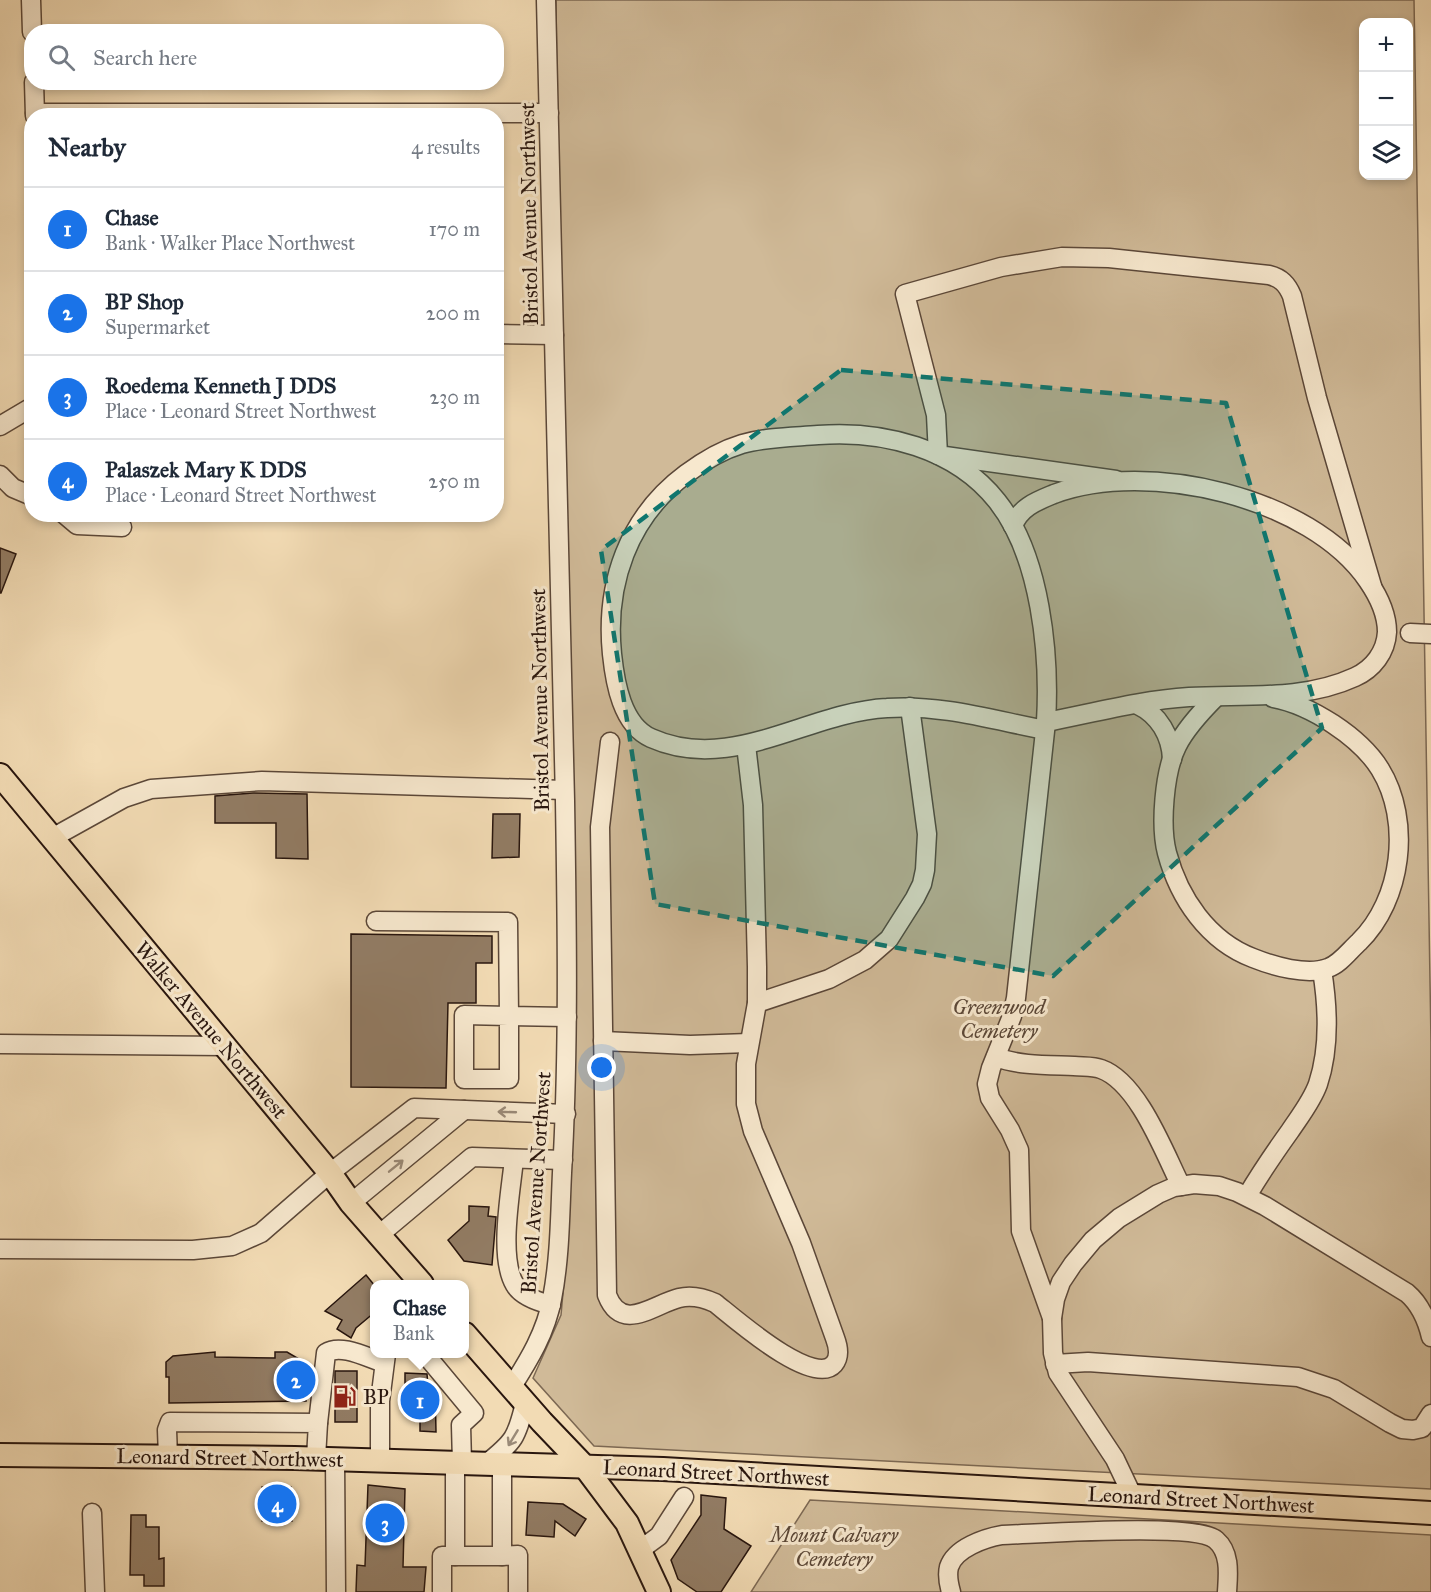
<!DOCTYPE html>
<meta charset="utf-8">
<style>
:root{--surface:#fff;--page:#f6f6f7;--text:#1f2937;--muted:#747a83;--line:#e0e1e3;--accent:#1a73e8}
body{margin:0;font-family:"IM FELL Great Primer",serif;background:var(--page);color:var(--text)}
.controls{position:absolute;right:18px;top:18px;display:grid;overflow:hidden;border-radius:12px;box-shadow:0 3px 9px #0003}
.controls button{width:54px;height:54px;display:grid;place-items:center;padding:0;border:0;border-bottom:2px solid var(--line);background:var(--surface);color:var(--text);font:30px sans-serif}
.you{position:absolute;left:602px;top:1068px;width:21px;height:21px;margin:-15px;border:4px solid #fff;border-radius:50%;background:#1a73e8;box-shadow:0 0 0 9px #1a73e833}
.badge{display:grid;place-items:center;width:39px;height:39px;border-radius:50%;background:var(--accent);color:#fff;font-size:20px;font-weight:700}
.pin{position:absolute;translate:-50% -50%;border:3px solid #fff;box-shadow:0 2px 6px #0006}
.popup{position:absolute;left:370px;top:1280px;width:99px;height:78px;box-sizing:border-box;display:grid;place-content:center;border-radius:12px;background:var(--surface);filter:drop-shadow(0 2px 4px #0005);font-size:20px;white-space:nowrap;color:var(--muted)}
.popup b{font-size:22px;color:var(--text)}
.popup::after{content:'';position:absolute;left:50%;top:100%;margin-left:-12px;border:12px solid transparent;border-top-color:var(--surface)}
.list{margin:0;padding:0;list-style:none}
h2{display:flex;justify-content:space-between;align-items:center;height:78px;margin:0;padding:0 24px;font-size:26px}
h2 small{font-size:20px;font-weight:400;color:var(--muted)}
.list li{display:grid;grid-template-columns:39px 1fr auto;gap:18px;align-items:center;box-sizing:border-box;height:84px;padding:0 24px;border-top:2px solid var(--line)}
.list b{display:block;font-size:22px;white-space:nowrap}
.list p{margin:0;font-size:20px;white-space:nowrap;color:var(--muted)}
.list em{font-size:20px;font-style:normal;color:var(--muted)}
.icon{flex:none;width:33px;height:33px;fill:none;stroke:currentColor;stroke-width:2;stroke-linecap:round;stroke-linejoin:round}
.map{position:relative;flex:none;width:1431px;height:1592px;overflow:hidden}
.search{position:absolute;background:var(--surface);box-shadow:0 3px 9px #0003;left:24px;top:24px;width:480px;height:66px;display:flex;align-items:center;gap:15px;box-sizing:border-box;padding:0 21px;border-radius:24px;color:var(--muted);font-size:22px}
.panel{position:absolute;background:var(--surface);box-shadow:0 3px 9px #0003;left:24px;top:108px;width:480px;height:414px;border-radius:24px}
.map>svg:first-child{display:block}
.green{fill:#d0ba98;stroke:#7c6853;stroke-width:1.5;fill-rule:evenodd}
.building{fill:#927c64;stroke:#29160e;stroke-width:1.5}
.lines{fill:none;stroke-linecap:round;stroke-linejoin:round}
.minor-casing{stroke:#5b4738;stroke-width:21}
.major-casing{stroke:#29160e;stroke-width:26}
.minor{stroke:#f7e8ce;stroke-width:18}
.major{stroke:#f2dbb4;stroke-width:22}
.oneway{stroke:#9a8a78}
.marked{fill:#0f766e;fill-opacity:0.2;stroke:#0f766e;stroke-width:4.5;stroke-dasharray:12 8;stroke-linejoin:round}
.labels{text-anchor:middle;stroke-width:6;stroke-linejoin:round;paint-order:stroke}
.street-label{font-size:21px;fill:#29160e;stroke:#f7e8ce}
.park-label{font-size:21px;font-style:italic;fill:#5b4737;stroke:#f7e8ce}
.poi-label{font-size:21px;fill:#29160e;stroke:#f7e8ce;text-anchor:start}
</style>
<div class="map">
<svg width="1431" height="1592" viewBox="0 0 1431 1592">
<rect width="100%" height="100%" fill="#f2dbb4"/>
<filter id="stains"><feTurbulence type="fractalNoise" baseFrequency=".00333" numOctaves="4"/><feColorMatrix values="0 0 0 0 .2 0 0 0 0 .09 0 0 0 0 .02 0 0 0 .5 -.17"/></filter>
<radialGradient id="worn" r=".72"><stop offset=".6" stop-color="#630" stop-opacity="0"/><stop offset="1" stop-color="#630" stop-opacity=".3"/></radialGradient>
<g class="green">
<path d="M556,0H1414L1431,1042V1489L594,1446L533,1378L561,1315L569,1225ZM1364,22H1408V176H1364Z"/>
<polygon points="810,1500 1431,1535 1431,1592 751,1592"/>
</g>
<g class="building">
<polygon points="0,548 16,554 1,593 0,593"/>
<polygon points="253,793 307,794 308,859 276,858 276,823 215,823 215,796"/>
<polygon points="493,814 520,814 519,857 492,858"/>
<polygon points="351,934 492,936 492,963 476,963 476,1003 448,1003 446,1088 351,1087"/>
<polygon points="469,1206 489,1207 488,1216 496,1217 492,1265 464,1261 448,1240 469,1221"/>
<polygon points="366,1275 375,1286 375,1312 356,1328 351,1338 337,1329 342,1320 325,1311"/>
<polygon points="215,1352 215,1357 275,1358 275,1352 287,1352 304,1362 306,1401 169,1403 169,1377 166,1377 166,1362 173,1356"/>
<rect x="335" y="1371" width="22" height="51"/>
<polygon points="405,1373 427,1374 428,1386 435,1386 436,1432 420,1431 420,1415 405,1415"/>
<polygon points="368,1485 405,1489 403,1567 426,1567 424,1592 356,1592 357,1565 365,1566"/>
<polygon points="262,1487 291,1487 292,1521 262,1521"/>
<polygon points="701,1495 726,1498 724,1529 751,1546 721,1592 697,1592 678,1579 671,1560 701,1515"/>
<polygon points="528,1502 563,1504 586,1519 575,1536 555,1521 554,1537 526,1535"/>
<polygon points="131,1515 146,1515 146,1527 159,1527 159,1559 164,1558 164,1586 144,1586 144,1575 130,1575"/>
</g>
<g class="lines">
<defs>
<g id="minor">
<polyline points="31,0 32,32"/>
<polyline points="34,82 35,116"/>
<polyline points="35,113 549,113"/>
<polyline points="496,334 554,335"/>
<polyline points="0,426 32,407"/>
<polyline points="0,475 13,488 32,496"/>
<path d="M1116,480L938,455L936,415L905,294L1001,267L1062,257L1109,258L1269,275C1281,278 1287,284 1292,296L1317,398L1372,586"/>
<polyline points="64,514 77,525 122,527"/>
<path d="M1013,526C1020,507 1037,501 1054,494C1147,459 1311,497 1368,581C1379,597 1387,613 1387,632C1386,652 1373,669 1355,677C1303,701 1244,694 1189,697C1141,700 1093,713 1046,722"/>
<polyline points="1410,633 1431,634"/>
<path d="M1216,697C1202,711 1186,728 1177,746C1164,772 1160,826 1167,853C1179,898 1208,941 1253,958C1273,966 1307,976 1328,968C1340,964 1350,950 1359,942C1402,900 1412,821 1380,769C1360,737 1311,705 1273,698"/>
<path d="M1138,705C1159,715 1171,736 1172,759"/>
<path d="M1045,730C993,720 940,704 887,708C808,712 731,774 651,738C622,725 615,683 612,654C605,584 628,517 686,474C702,462 722,450 742,444C767,437 793,437 818,435C883,430 955,448 997,501C1041,556 1050,655 1046,722L1016,998L1012,1016L991,1068L987,1084L990,1098L1010,1130L1019,1150L1021,1231L1052,1318"/>
<path d="M610,742L600,827L607,1295C622,1334 654,1304 679,1298C691,1295 704,1298 715,1303C733,1317 813,1388 834,1364C840,1357 838,1346 835,1338L801,1243L753,1131L746,1104V1064L757,1003V967L753,805L746,745"/>
<polyline points="52,838 124,798 151,789 262,781 564,790"/>
<polyline points="376,921 508,922 509,1016 567,1017"/>
<polyline points="757,1003 829,979 865,960 889,939 915,898 922,884 925,870 927,834 910,707"/>
<polygon points="464,1015 509,1016 509,1079 464,1079"/>
<polyline points="603,1041 690,1045 749,1043"/>
<polyline points="0,1044 225,1046"/>
<path d="M996,1057C1020,1066 1048,1065 1074,1066C1083,1067 1093,1066 1101,1069C1138,1082 1164,1152 1181,1186"/>
<path d="M514,1159C511,1191 498,1257 515,1285C521,1296 539,1302 551,1305"/>
<path d="M1247,1196C1260,1174 1275,1152 1290,1131C1300,1116 1312,1101 1318,1084C1330,1048 1328,1007 1322,970"/>
<polyline points="351,1203 464,1110"/>
<polyline points="379,1235 472,1157 563,1160"/>
<polyline points="0,1249 193,1250 232,1246 261,1233 330,1173 414,1108 566,1114"/>
<polyline points="425,1354 474,1413 461,1425 462,1463"/>
<polyline points="1055,1364 1088,1362 1298,1377 1334,1389 1390,1423 1402,1429 1413,1430 1422,1428 1431,1414"/>
<path d="M511,1388C529,1360 546,1332 552,1299C560,1258 560,1215 562,1173C569,1049 567,925 565,801C560,534 554,267 546,0"/>
<path d="M318,1423L326,1353C341,1343 368,1358 384,1363"/>
<polyline points="168,1457 167,1430 170,1422 318,1423 316,1458"/>
<polyline points="335,1459 336,1592"/>
<polyline points="380,1460 380,1401 386,1354"/>
<path d="M486,1464C514,1442 517,1437 525,1403"/>
<polyline points="502,1464 502,1556 518,1555 518,1592"/>
<path d="M1133,1497L1115,1459L1058,1373L1053,1353L1052,1318L1055,1299L1061,1282L1073,1264L1093,1240L1119,1218L1158,1194L1174,1187L1194,1184L1219,1186L1237,1192L1265,1206L1407,1293C1421,1305 1427,1320 1431,1337"/>
<polyline points="92,1513 95,1592"/>
<polyline points="640,1550 659,1536 684,1497"/>
<polyline points="455,1556 502,1556"/>
<polyline points="442,1592 442,1556 455,1556 455,1462"/>
<path d="M951,1592C949,1585 947,1575 949,1567C955,1548 985,1538 1002,1535C1037,1534 1196,1522 1216,1540C1231,1553 1228,1575 1227,1592"/>
</g>
<g id="major">
<polyline points="0,775 330,1173 351,1203 422,1284"/>
<polyline points="465,1334 542,1422 585,1467 627,1523 659,1592"/>
<polyline points="0,1455 295,1458 663,1469 1431,1513"/>
</g>
</defs>
<use href="#minor" class="minor-casing"/>
<use href="#major" class="major-casing"/>
<use href="#minor" class="minor"/>
<use href="#major" class="major"/>
</g>
<defs><path id="oneway-shaft" d="M-6 0H5M1.5-3L5.5 0L1.5 3" fill="none" stroke-width="1.6" stroke-linecap="round" stroke-linejoin="round" transform="scale(1.5)"/></defs>
<g class="oneway">
<use href="#oneway-shaft" transform="translate(507 1112) rotate(-178)"/>
<use href="#oneway-shaft" transform="translate(396 1166) rotate(-39)"/>
<use href="#oneway-shaft" transform="translate(513 1438) rotate(121)"/>
</g>
<path class="marked" d="M841,370L1226,403L1322,728L1053,976L655,904L601,550Z"/>
<defs>
<symbol id="fuel-bare" viewBox="-9 -9 18 18"><path d="M-5.5-6h7V0h2V4h1.3V-2.5L3-4.5l.8-.8L6-3V5H2.5V1h-1V6h-7ZM-4.2-4.7v3.2H.2V-4.7Z" fill="#8f2418" stroke="#f7e8ce" stroke-width="2.5" paint-order="stroke"/></symbol>
</defs>
<g fill-rule="evenodd">
<use href="#fuel-bare" x="328" y="1380" width="33" height="33"/>
</g>
<g class="labels">
<g class="street-label">
<text transform="translate(529 214) rotate(-91)" y="7">Bristol Avenue Northwest</text>
<text transform="translate(540 700) rotate(-91)" y="7">Bristol Avenue Northwest</text>
<text transform="translate(211 1030) rotate(50)" y="7">Walker Avenue Northwest</text>
<text transform="translate(536 1183) rotate(-86)" y="7">Bristol Avenue Northwest</text>
<text transform="translate(230 1458) rotate(1)" y="7">Leonard Street Northwest</text>
<text transform="translate(716 1473) rotate(3)" y="7">Leonard Street Northwest</text>
<text transform="translate(1201 1500) rotate(3)" y="7">Leonard Street Northwest</text>
</g>
<g class="park-label">
<text x="999" y="1014">Greenwood<tspan x="999" dy="24">Cemetery</tspan></text>
<text x="834" y="1542">Mount Calvary<tspan x="834" dy="24">Cemetery</tspan></text>
</g>
<g class="poi-label">
<text x="363" y="1404">BP</text>
</g>
</g>
<rect width="100%" height="100%" filter="url(#stains)"/>
<rect width="100%" height="100%" fill="url(#worn)"/>
</svg>
<div class="controls">
<button>+</button>
<button>−</button>
<button><svg class="icon" aria-label="layers" viewBox="0 0 24 24"><path d="M12 4l9 5-9 5-9-5zM3 14l9 5 9-5"/></svg></button>
</div>
<div class="you"></div>
<div class="pin badge" style="left:420px;top:1400px">1</div>
<div class="popup"><b>Chase</b>Bank</div>
<div class="pin badge" style="left:296px;top:1380px">2</div>
<div class="pin badge" style="left:385px;top:1523px">3</div>
<div class="pin badge" style="left:277px;top:1504px">4</div>
<div class="search"><svg class="icon" aria-label="search" viewBox="0 0 24 24"><circle cx="10" cy="10" r="6"/><path d="M15 15l6 6"/></svg>Search here</div>
<section class="panel">
<h2>Nearby<small>4 results</small></h2>
<ul class="list">
<li><span class="badge">1</span><div><b>Chase</b><p>Bank · Walker Place Northwest</p></div><em>170 m</em></li>
<li><span class="badge">2</span><div><b>BP Shop</b><p>Supermarket</p></div><em>200 m</em></li>
<li><span class="badge">3</span><div><b>Roedema Kenneth J DDS</b><p>Place · Leonard Street Northwest</p></div><em>230 m</em></li>
<li><span class="badge">4</span><div><b>Palaszek Mary K DDS</b><p>Place · Leonard Street Northwest</p></div><em>250 m</em></li>
</ul>
</section>
</div>
